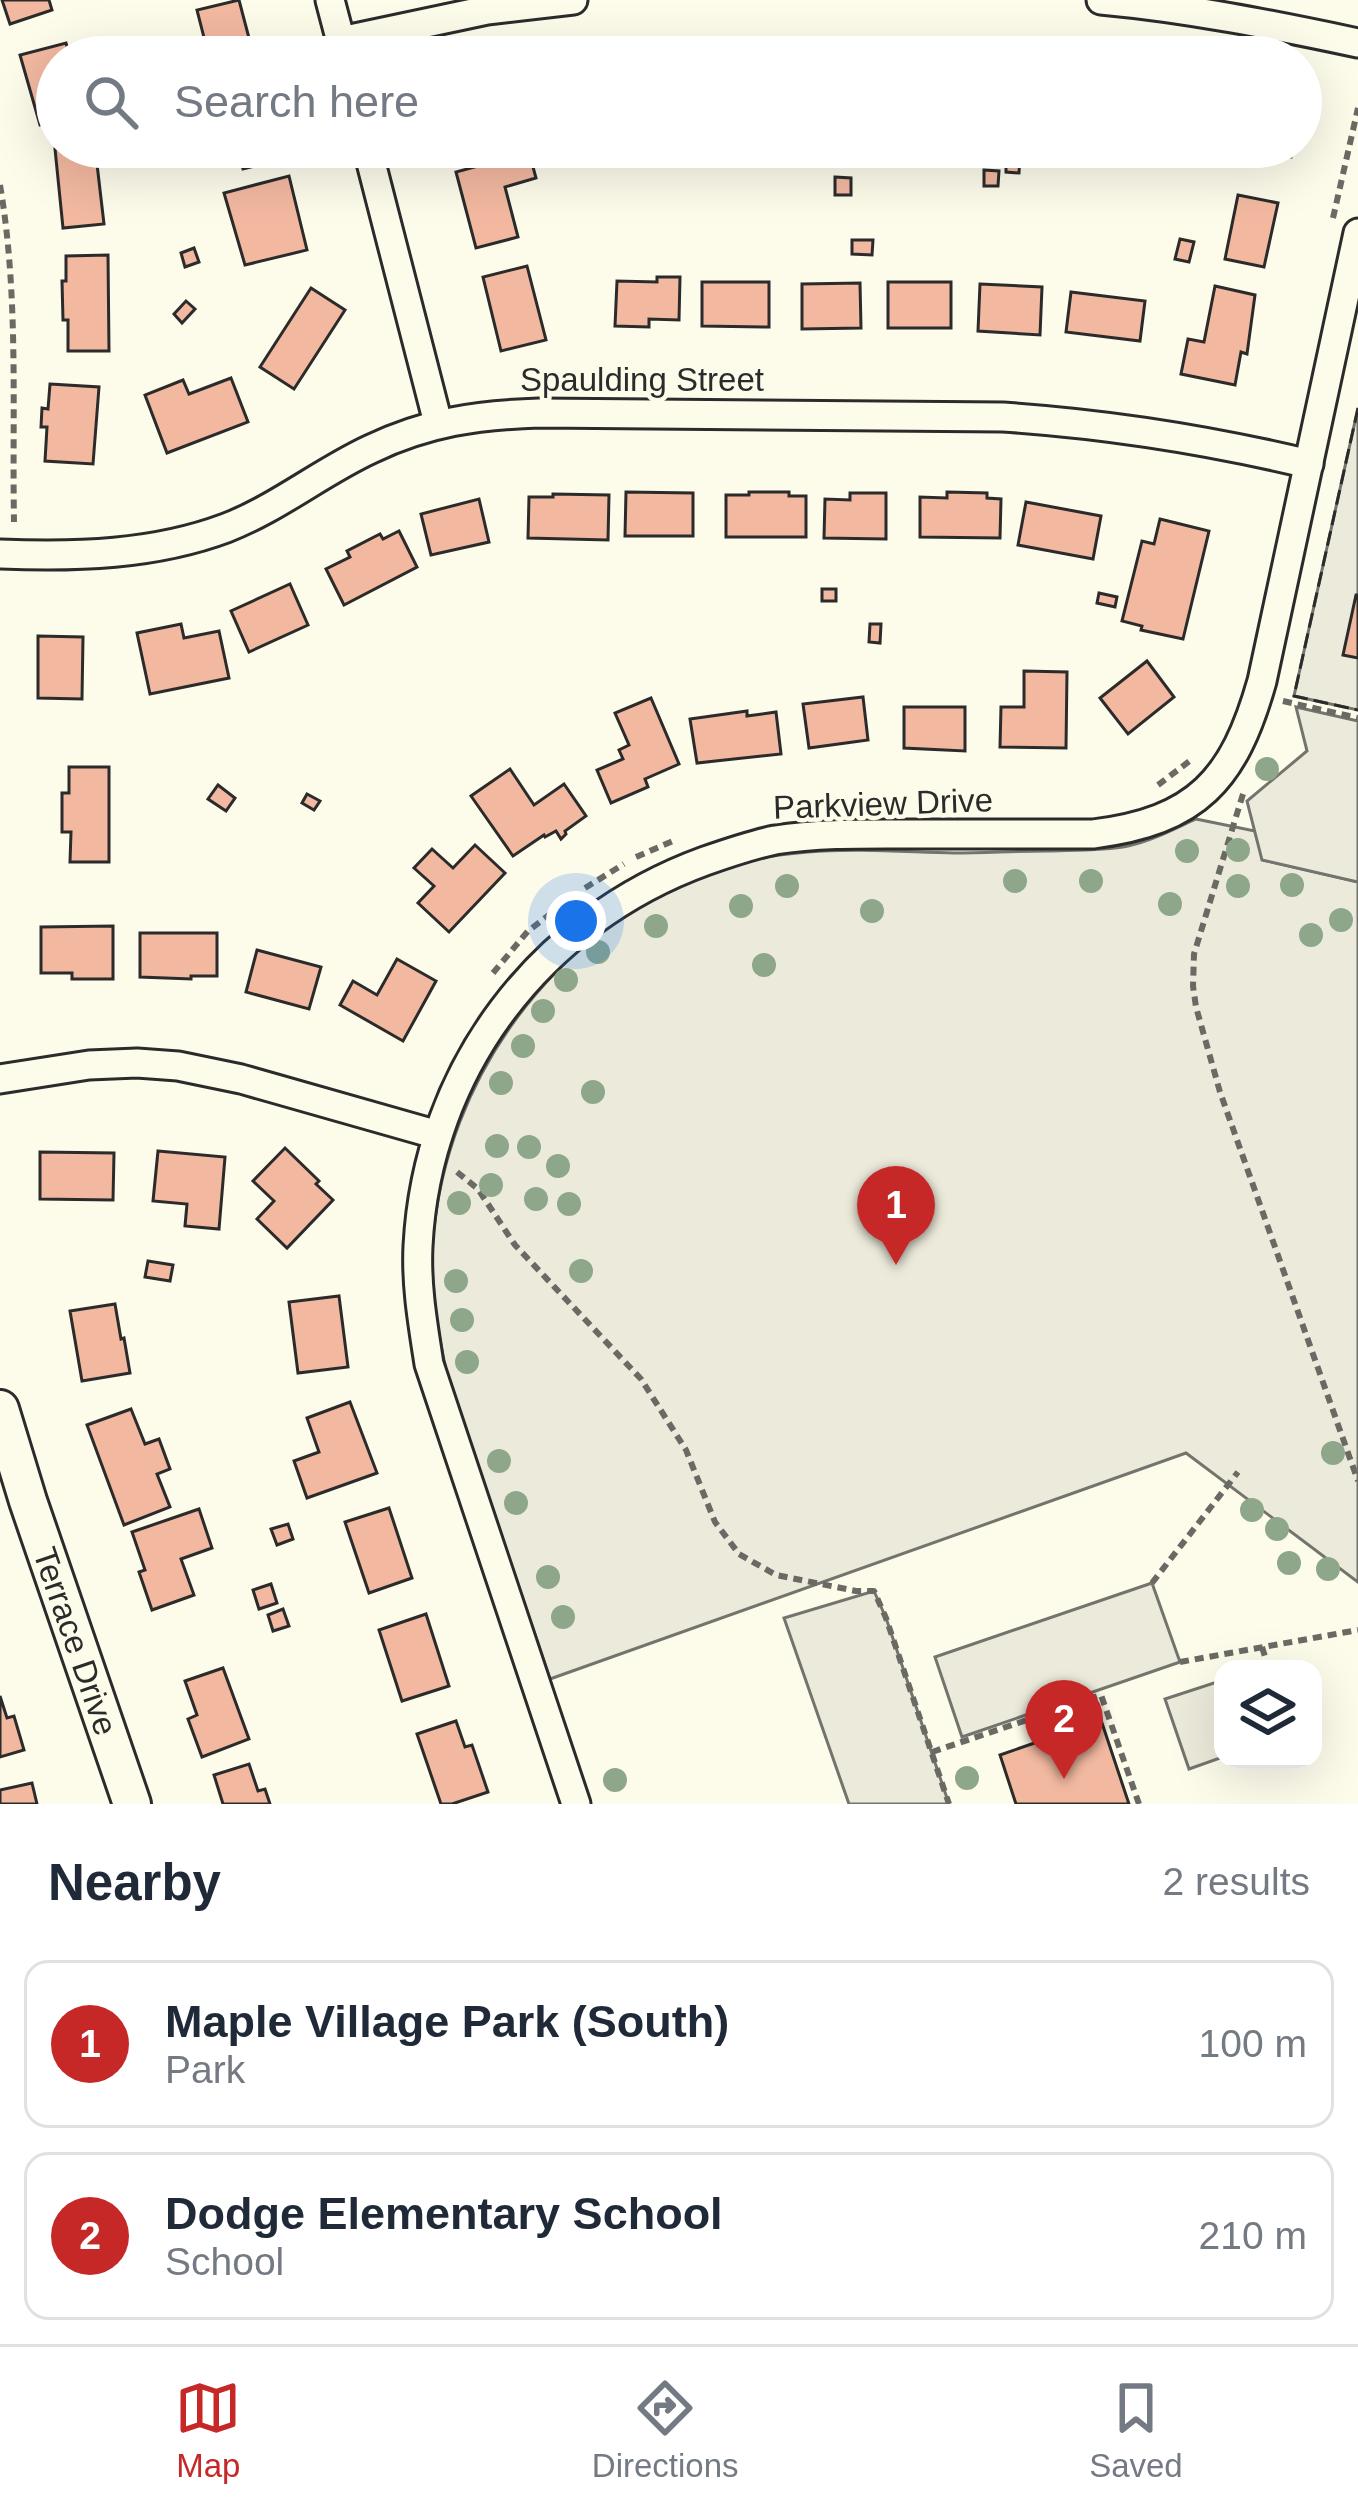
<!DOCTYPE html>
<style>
:root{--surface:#fff;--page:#f6f6f7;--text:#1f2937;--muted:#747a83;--line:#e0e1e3;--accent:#c62828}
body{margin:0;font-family:Helvetica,sans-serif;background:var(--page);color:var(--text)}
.controls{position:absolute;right:36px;bottom:36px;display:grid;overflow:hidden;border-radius:24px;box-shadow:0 12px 48px #0002}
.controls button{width:108px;height:108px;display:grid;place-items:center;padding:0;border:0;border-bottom:3px solid var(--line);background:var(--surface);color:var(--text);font:60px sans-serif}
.you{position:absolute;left:576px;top:921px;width:42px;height:42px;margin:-30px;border:9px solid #fff;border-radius:50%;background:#1a73e8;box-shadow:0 0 0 18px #1a73e833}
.badge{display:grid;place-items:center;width:78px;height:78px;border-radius:50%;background:var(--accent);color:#fff;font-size:39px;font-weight:700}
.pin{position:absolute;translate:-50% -99px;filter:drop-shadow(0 3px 6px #0008)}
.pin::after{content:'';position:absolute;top:63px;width:42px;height:36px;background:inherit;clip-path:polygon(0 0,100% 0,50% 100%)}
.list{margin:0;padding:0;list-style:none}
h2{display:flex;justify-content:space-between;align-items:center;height:156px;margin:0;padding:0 48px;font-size:51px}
h2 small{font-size:39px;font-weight:400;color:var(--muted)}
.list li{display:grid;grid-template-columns:78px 1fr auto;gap:36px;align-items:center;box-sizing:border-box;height:168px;margin:0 24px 24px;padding:0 24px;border:3px solid var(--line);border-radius:24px}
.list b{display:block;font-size:45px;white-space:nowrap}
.list p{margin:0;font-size:39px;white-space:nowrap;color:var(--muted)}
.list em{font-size:39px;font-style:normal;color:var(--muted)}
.icon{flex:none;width:66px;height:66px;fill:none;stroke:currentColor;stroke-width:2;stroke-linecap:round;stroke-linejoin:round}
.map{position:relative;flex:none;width:1358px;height:1804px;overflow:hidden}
.search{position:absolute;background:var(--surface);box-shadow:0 12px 48px #0002;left:36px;right:36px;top:36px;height:132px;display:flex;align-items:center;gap:30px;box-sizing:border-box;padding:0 42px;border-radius:66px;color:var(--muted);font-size:45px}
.sheet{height:540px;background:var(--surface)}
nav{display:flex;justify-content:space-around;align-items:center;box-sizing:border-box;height:168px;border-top:3px solid var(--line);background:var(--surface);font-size:33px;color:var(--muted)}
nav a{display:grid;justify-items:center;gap:6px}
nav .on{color:var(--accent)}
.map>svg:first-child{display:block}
.green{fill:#ecebdb;stroke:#74746e;stroke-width:3}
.parking{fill:#eceadb;stroke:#74746e;stroke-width:3}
.building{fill:#f2b8a0;stroke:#2b2b2b;stroke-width:3}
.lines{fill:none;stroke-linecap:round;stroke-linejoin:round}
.minor-casing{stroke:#2b2b2b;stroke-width:33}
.tertiary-casing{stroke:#2b2b2b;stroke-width:42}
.path{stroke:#6a6964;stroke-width:6;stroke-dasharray:9 6;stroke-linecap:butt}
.minor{stroke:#fdfbea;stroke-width:27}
.tertiary{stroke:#fdfbea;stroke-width:36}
.fence{stroke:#2b2b2b;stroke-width:3;stroke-dasharray:15 6;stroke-linecap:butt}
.tree{fill:#8ea78a}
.labels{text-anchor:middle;stroke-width:9;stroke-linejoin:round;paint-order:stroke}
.street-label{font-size:33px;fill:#2b2b2b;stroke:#fdfbea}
</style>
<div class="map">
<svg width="1358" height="1804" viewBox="0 0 1358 1804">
<rect width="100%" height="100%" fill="#fdfbea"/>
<g class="green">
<polygon points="1358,408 1358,710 1294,696"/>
<path d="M1196,819L1255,831L1263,860L1358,882V1582L1186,1453L550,1679L447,1374C437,1329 429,1284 433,1238C447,1077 552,935 701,874C734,860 773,855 808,852C857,848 906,852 954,853C985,853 1015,851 1046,851C1073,850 1102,851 1128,846C1152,841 1174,829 1196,819Z"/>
<polygon points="1152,1583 1180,1662 962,1737 935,1657"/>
<polygon points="1223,1680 1223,1757 1189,1769 1165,1699"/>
</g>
<g class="parking">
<polygon points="1296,707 1358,721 1358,882 1262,860 1247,801 1307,751"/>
<polygon points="874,1591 886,1618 949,1804 849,1804 784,1618"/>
</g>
<g class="building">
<polygon points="2,0 49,0 52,10 10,24"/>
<polygon points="239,0 254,57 209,57 197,10"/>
<polygon points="66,43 70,57 57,57 57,120 40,125 20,55"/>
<polygon points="95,147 104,224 63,228 55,149"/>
<polygon points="237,147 282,147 285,158 243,169"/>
<polygon points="1248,147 1293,147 1291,157"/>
<polygon points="529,152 536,178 505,187 518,237 476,248 456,172"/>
<polygon points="1006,156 1020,156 1019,173 1006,172"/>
<polygon points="984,170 999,171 998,186 984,186"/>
<polygon points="289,176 307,250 245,265 224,193"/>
<polygon points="835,177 851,178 851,195 835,195"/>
<polygon points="1238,195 1278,203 1264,267 1225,259"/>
<polygon points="1180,239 1194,242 1189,262 1175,259"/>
<polygon points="852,240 873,240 872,255 852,254"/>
<polygon points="194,248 199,262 185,267 181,253"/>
<polygon points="108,255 109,351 68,351 68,320 63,320 62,281 66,281 66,256"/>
<polygon points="527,266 546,340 501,351 483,277"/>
<polygon points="657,277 680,277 679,320 649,319 649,327 615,326 617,281 657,282"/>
<polygon points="702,282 769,282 769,327 702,326"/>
<rect x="888" y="282" width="63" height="46"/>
<polygon points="860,283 861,328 802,329 802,284"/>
<polygon points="980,284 1042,287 1040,335 978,331"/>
<polygon points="1215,286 1255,295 1247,354 1241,352 1235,385 1181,374 1188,339 1204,342"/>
<polygon points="311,288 345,310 294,389 260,367"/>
<polygon points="1071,292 1145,301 1140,341 1066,332"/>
<polygon points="186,301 195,309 182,323 174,314"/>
<polygon points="231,378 248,422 167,453 145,395 183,380 189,394"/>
<polygon points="50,384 99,387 93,464 45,461 47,427 41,427 42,408 48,409"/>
<polygon points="626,492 693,493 693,536 625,536"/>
<polygon points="749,492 789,492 789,496 806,496 806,537 726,537 726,495 749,495"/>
<polygon points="947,492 987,493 987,498 1001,499 1000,538 920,537 920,497 947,498"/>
<polygon points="850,493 886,493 886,539 824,538 825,499 850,500"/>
<polygon points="553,494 609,495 608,540 528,538 529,497 553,497"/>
<polygon points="479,499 489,542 431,555 421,514"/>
<polygon points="1026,502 1101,516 1093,559 1018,545"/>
<polygon points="1160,519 1209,531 1183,639 1141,630 1142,626 1122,621 1142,541 1154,544"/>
<polygon points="399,531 417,567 344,605 326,569 350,557 347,551 380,534 383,539"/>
<polygon points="290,584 308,625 249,652 231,611"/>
<rect x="822" y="589" width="14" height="12"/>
<polygon points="1099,593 1117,597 1115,607 1097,603"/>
<polygon points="1356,595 1358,595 1358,658 1343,655"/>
<polygon points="181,624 184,638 219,631 229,678 150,694 137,633"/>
<polygon points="870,624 881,624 880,643 869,642"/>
<polygon points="38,636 83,637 82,699 38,698"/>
<polygon points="1147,661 1174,697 1128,734 1100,698"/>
<polygon points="1024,671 1067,672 1066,748 1000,747 1001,707 1024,707"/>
<polygon points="863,697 868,740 809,748 803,704"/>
<polygon points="651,698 679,764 645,779 648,787 611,803 597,770 623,759 619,750 629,745 615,713"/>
<polygon points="904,707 965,707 965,751 904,748"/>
<polygon points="747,711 747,716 776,712 781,754 697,763 690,719"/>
<polygon points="69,767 109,767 109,862 70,862 71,832 62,832 62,793 69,793"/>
<polygon points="510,769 534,805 564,784 586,816 565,831 566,834 561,839 556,831 545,837 544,835 513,856 471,796"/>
<polygon points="218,785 235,798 226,811 208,799"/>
<polygon points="307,794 320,801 314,810 302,803"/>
<polygon points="475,845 505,873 449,932 418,903 434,886 414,868 432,849 453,868"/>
<polygon points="113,926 113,979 72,979 72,973 41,973 41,927"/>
<polygon points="140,933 217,933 217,976 191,976 191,979 140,977"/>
<polygon points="257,950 321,967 309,1009 246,992"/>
<polygon points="397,959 436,981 403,1041 340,1005 353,981 377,995"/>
<polygon points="285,1148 319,1181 316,1184 333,1200 287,1248 257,1219 274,1201 253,1181"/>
<polygon points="158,1151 225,1157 219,1229 185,1226 187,1204 153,1201"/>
<polygon points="40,1152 114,1153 113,1200 40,1199"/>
<polygon points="148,1261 173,1265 170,1281 145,1277"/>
<polygon points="339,1296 348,1367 298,1373 289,1302"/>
<polygon points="115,1304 121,1339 124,1338 130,1373 82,1381 70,1311"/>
<polygon points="350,1402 377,1473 307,1498 294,1461 319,1452 307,1418"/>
<polygon points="131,1409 145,1444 159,1439 170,1469 157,1474 170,1507 124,1525 87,1425"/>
<polygon points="389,1508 412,1578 369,1593 345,1522"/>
<polygon points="199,1509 212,1548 181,1559 194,1595 152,1610 139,1572 145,1570 132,1532"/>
<polygon points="288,1524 293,1539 277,1545 271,1529"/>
<polygon points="271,1584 277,1603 259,1609 253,1590"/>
<polygon points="283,1609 289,1626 273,1631 268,1615"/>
<polygon points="426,1614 449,1686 402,1701 379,1630"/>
<polygon points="223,1668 249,1739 202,1757 188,1719 197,1715 185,1681"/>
<polygon points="0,1696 7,1718 14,1716 24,1750 0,1757"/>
<polygon points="1101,1720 1129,1804 1016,1804 1000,1755"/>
<polygon points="456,1721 465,1747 472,1745 488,1792 452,1804 441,1804 417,1734"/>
<polygon points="249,1764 258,1791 265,1789 270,1804 223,1804 214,1775"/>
<polygon points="32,1783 37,1804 0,1804 0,1790"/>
</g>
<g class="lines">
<defs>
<g id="minor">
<polyline points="330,0 345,57"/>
<path d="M1101,0C1188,8 1273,25 1358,43"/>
<polyline points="341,41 487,10 573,0"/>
<polyline points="367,147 438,423"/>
<path d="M0,554C76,557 154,555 226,528C278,508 321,472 371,449C427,422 478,415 539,413L1003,417C1106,424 1209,440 1309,464"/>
<polyline points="0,1079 89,1065 137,1063 178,1066 241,1079 438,1135"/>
<path d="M576,1804L429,1364C423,1325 416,1286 418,1246C427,1069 540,921 705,861C728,853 751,845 775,840C820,833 866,834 911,834C972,834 1033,834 1093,834C1197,821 1234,780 1262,681L1358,233"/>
</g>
<polyline id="tertiary" points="0,1409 28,1501 132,1804"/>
</defs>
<use href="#minor" class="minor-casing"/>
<use href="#tertiary" class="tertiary-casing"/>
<g class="path">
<path d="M0,185C19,295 12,411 14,522"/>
<polyline points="1333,218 1358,108"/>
<polyline points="1283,701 1358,718"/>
<polyline points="1158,785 1191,760"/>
<polyline points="1243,794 1194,954 1193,986 1196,1007 1220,1092 1358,1481"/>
<polyline points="636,857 673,841"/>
<polyline points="585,888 624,864"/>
<polyline points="493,973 528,931 574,896"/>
<polyline points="457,1172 478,1189 515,1245 641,1379 686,1450 715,1522 739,1554 776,1575 856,1591 874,1591 886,1618 949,1804"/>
<polyline points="1152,1583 1238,1472"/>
<polyline points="1262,1647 1268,1666"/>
<polyline points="1180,1662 1358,1630"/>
<polyline points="932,1752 1101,1695 1139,1804"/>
</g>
<use href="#minor" class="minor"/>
<use href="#tertiary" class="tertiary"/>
<polyline class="fence" points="1358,408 1294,696 1358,710"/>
</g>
<g class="tree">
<circle cx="1267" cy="769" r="12"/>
<circle cx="1238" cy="850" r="12"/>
<circle cx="1187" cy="851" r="12"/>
<circle cx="1015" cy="881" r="12"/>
<circle cx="1091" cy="881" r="12"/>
<circle cx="1292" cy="885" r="12"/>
<circle cx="787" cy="886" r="12"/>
<circle cx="1238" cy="886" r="12"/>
<circle cx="1170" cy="904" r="12"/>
<circle cx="741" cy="906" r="12"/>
<circle cx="872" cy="911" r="12"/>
<circle cx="1341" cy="920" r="12"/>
<circle cx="656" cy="926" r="12"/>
<circle cx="1311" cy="935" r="12"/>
<circle cx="598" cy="952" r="12"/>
<circle cx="764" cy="965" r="12"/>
<circle cx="566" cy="980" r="12"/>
<circle cx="543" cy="1011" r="12"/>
<circle cx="523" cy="1046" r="12"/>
<circle cx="501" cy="1083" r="12"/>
<circle cx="593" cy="1092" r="12"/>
<circle cx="497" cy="1146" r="12"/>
<circle cx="529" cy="1147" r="12"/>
<circle cx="558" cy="1166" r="12"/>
<circle cx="491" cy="1185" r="12"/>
<circle cx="536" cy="1199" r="12"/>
<circle cx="459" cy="1203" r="12"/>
<circle cx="569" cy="1204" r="12"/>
<circle cx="581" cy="1271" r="12"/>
<circle cx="456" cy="1281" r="12"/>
<circle cx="462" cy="1320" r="12"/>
<circle cx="467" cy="1362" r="12"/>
<circle cx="1333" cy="1453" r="12"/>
<circle cx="499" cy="1461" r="12"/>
<circle cx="516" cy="1503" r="12"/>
<circle cx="1252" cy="1510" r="12"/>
<circle cx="1277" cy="1529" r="12"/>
<circle cx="1289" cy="1563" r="12"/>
<circle cx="1328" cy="1569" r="12"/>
<circle cx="548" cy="1577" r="12"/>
<circle cx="563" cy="1617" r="12"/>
<circle cx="967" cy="1778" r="12"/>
<circle cx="615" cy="1780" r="12"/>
</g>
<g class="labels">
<g class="street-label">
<text x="642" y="391">Spaulding Street</text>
<text transform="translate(883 803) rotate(-2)" y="12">Parkview Drive</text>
<text transform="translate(76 1641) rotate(71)" y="12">Terrace Drive</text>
</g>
</g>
</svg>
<div class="controls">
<button><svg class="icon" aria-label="layers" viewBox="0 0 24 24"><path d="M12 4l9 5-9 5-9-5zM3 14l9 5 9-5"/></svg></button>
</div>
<div class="you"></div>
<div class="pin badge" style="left:896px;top:1265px">1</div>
<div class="pin badge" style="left:1064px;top:1779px">2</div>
<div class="search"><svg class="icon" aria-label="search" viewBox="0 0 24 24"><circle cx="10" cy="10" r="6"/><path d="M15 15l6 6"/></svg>Search here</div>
</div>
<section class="sheet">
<h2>Nearby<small>2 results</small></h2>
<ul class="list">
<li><span class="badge">1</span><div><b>Maple Village Park (South)</b><p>Park</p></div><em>100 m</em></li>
<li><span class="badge">2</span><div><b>Dodge Elementary School</b><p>School</p></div><em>210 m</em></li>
</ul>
</section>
<nav>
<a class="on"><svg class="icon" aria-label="map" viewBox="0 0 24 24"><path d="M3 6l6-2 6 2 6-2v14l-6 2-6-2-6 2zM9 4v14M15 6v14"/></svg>Map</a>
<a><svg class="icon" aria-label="directions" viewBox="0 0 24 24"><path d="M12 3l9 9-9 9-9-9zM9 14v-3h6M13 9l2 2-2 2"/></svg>Directions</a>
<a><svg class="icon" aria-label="saved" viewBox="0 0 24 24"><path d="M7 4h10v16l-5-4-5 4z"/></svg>Saved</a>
</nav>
